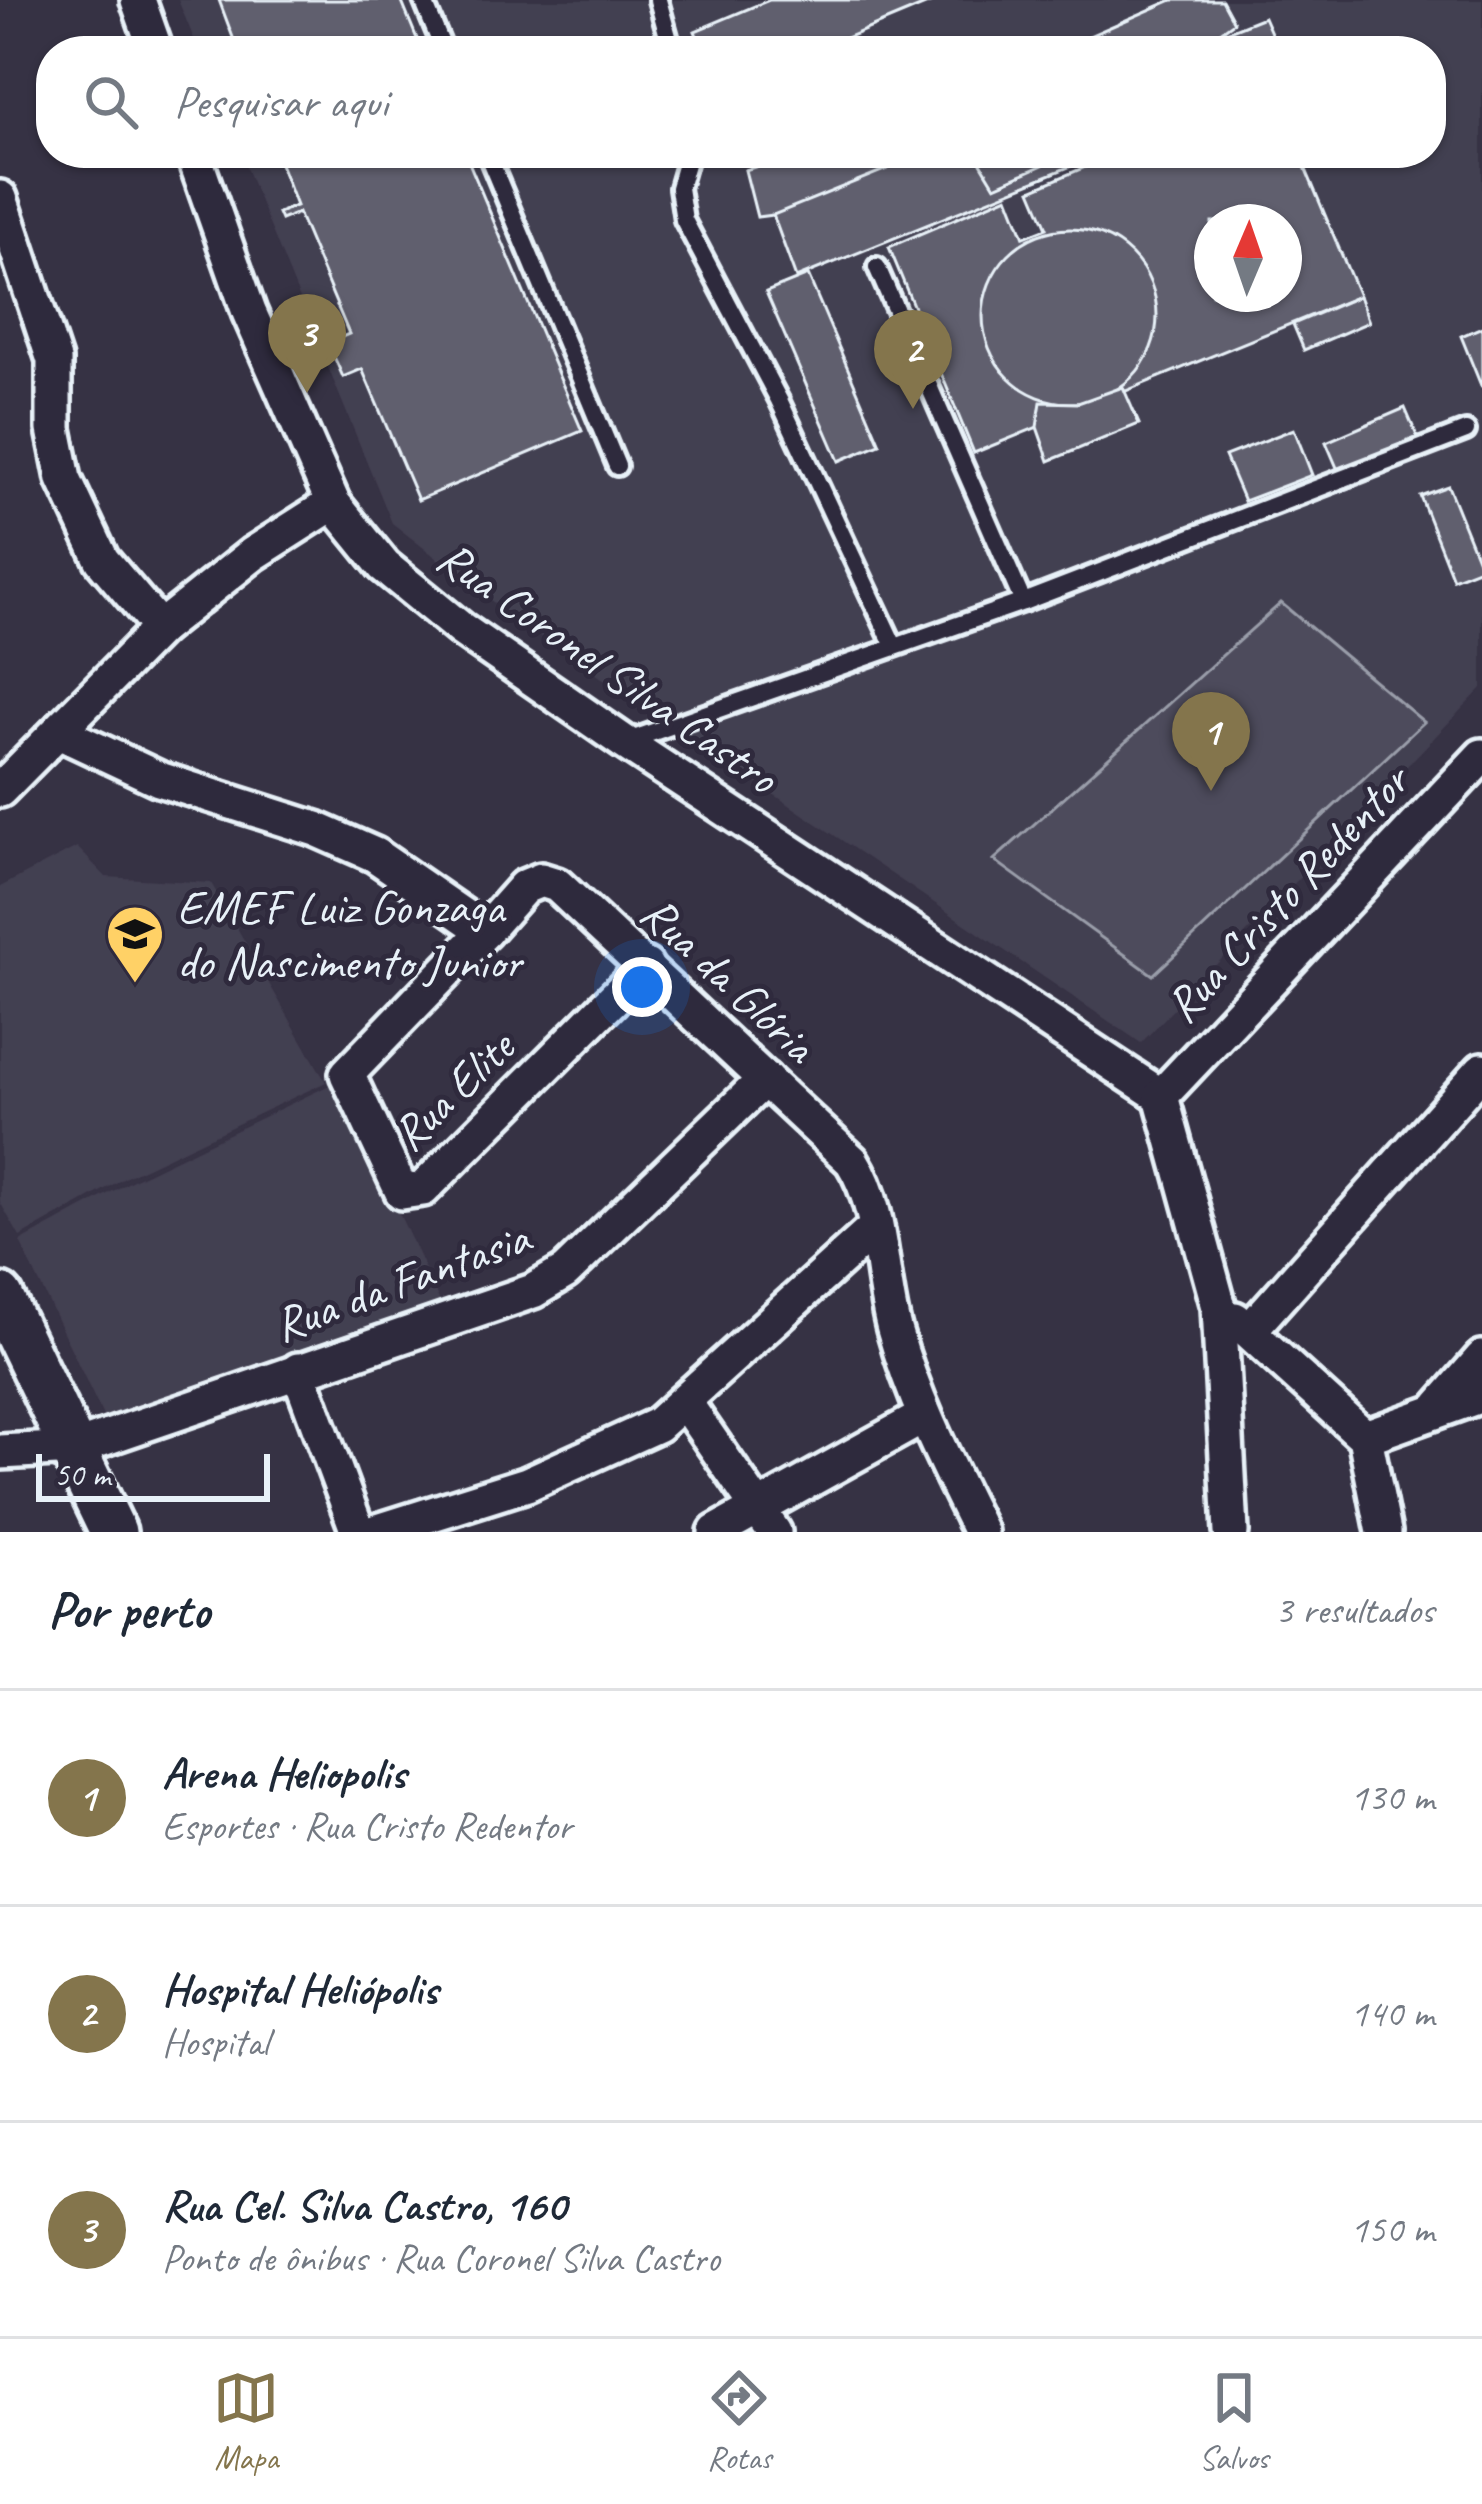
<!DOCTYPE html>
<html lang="pt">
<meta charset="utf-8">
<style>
:root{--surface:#fff;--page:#f6f6f7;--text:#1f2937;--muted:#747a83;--line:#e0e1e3;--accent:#84754c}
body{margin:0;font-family:Caveat,sans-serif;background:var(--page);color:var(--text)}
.compass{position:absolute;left:1194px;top:204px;width:108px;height:108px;border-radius:50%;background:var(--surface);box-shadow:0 3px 9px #0004;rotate:2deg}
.scale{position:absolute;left:36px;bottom:30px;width:234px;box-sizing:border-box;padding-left:12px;border:6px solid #e8f1f8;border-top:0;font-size:33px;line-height:42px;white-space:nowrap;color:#e8f1f8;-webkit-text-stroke:9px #2f2a3d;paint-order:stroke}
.you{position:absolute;left:642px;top:987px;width:42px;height:42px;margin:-30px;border:9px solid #fff;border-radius:50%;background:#1a73e8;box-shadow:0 0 0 18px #1a73e833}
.badge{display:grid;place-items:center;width:78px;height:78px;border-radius:50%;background:var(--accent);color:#fff;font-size:39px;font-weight:700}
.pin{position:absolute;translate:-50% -99px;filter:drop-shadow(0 3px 6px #0008)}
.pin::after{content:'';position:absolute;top:63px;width:42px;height:36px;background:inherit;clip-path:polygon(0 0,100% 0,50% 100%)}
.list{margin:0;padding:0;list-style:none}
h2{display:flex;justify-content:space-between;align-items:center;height:156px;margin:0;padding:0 48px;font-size:51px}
h2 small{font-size:39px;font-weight:400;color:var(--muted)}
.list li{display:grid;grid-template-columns:78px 1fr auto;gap:36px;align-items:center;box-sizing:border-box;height:216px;padding:0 48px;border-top:3px solid var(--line)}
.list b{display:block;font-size:45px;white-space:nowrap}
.list p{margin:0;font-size:39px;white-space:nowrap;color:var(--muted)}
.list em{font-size:39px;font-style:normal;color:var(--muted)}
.icon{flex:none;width:66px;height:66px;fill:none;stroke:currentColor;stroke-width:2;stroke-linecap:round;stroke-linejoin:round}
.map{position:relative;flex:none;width:1482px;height:1532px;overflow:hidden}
.search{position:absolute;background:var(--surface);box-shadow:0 3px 9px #0004;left:36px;right:36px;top:36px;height:132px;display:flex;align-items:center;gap:30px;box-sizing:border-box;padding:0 42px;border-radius:48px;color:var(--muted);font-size:45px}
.sheet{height:804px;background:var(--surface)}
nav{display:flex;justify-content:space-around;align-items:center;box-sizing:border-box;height:168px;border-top:3px solid var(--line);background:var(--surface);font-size:33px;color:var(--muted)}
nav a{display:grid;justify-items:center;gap:6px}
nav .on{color:var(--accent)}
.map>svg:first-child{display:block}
.built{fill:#433f51;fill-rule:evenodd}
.green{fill:#4d4b5c;stroke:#9a9eaa;stroke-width:3}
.building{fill:#605e6e;stroke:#e8f1f8;stroke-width:3;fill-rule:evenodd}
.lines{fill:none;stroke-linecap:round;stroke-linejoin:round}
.lane-casing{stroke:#e8f1f8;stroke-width:26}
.street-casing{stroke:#e8f1f8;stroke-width:42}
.secondary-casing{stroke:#e8f1f8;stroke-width:54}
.lane{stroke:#2f2a3d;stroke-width:16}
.street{stroke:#2f2a3d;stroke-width:33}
.secondary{stroke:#2f2a3d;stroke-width:45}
.labels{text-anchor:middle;stroke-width:10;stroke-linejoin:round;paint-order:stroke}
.street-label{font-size:48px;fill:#e8f1f8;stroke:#2f2a3d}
.poi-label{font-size:48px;fill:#e8f1f8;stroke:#2f2a3d;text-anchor:start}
</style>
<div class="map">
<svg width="1482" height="1532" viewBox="0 0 1482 1532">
<rect width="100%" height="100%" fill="#363244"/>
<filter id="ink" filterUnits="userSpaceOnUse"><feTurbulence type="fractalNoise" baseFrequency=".00833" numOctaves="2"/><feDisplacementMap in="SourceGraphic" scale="24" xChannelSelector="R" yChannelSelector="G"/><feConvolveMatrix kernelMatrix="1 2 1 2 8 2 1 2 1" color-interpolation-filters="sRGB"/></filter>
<g filter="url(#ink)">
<g class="built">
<path d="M178,0H1482V688L1141,1043L512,617L392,523L240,153H1431V51H199ZM1212,222H1284V294H1212Z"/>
<polygon points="77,847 106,877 211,883 326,1082 128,1176 20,1237 0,1202 0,887"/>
<polygon points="338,1081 441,1304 104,1418 20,1242 133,1180"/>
</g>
<polygon class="green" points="1281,603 1424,722 1153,975 994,860"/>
<g class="building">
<polygon points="219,0 401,0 422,51 238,51"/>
<polygon points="769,0 937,0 815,51 703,51 695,31"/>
<polygon points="1172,0 1222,0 1234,22 1194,51 1055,51"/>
<polygon points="1264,17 1279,51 1179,51"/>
<polygon points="276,153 465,153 582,431 418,500 362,369 343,377 328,343 349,334 298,213 281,220 278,213 296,206"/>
<polygon points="801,153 954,153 893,199 757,217 745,170"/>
<polygon points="926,153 1103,153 796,278 773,215"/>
<polygon points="975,153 1040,153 1043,165 995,186"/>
<path d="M1118,153H1299L1359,296L974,453L889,247L1008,196L1024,237L1047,228L1031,190ZM1212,222H1284V294H1212Z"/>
<circle cx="1070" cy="316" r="87"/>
<polygon points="808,275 880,444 839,461 766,292"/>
<polygon points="1359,296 1369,322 1304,350 1293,324"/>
<polygon points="1482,327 1482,388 1461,336"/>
<polygon points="1123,387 1139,424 1049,461 1037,427 1041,402 1078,403"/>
<polygon points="1405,408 1420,443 1341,477 1326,442"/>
<polygon points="1294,429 1312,475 1244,501 1225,456"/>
<polygon points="1448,486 1481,568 1453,579 1420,496"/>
</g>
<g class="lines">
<defs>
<g id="lane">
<polyline points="423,0 444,51"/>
<polyline points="658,0 672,51"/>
<polyline points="487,153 617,466"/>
<polyline points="689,153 679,188 684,220 779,400 894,646"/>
<polyline points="877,267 1023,602"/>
<polyline points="625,742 1023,602 1466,431"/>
</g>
<g id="street">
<polyline points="138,0 156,51"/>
<polyline points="193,153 249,312 333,503 384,566 461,629 624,742 1161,1096"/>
<polyline points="0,198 54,360 54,429 64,479 102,560 160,628"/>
<path d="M61,733L159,779L316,829L375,855L485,931L524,887L541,880L557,885L852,1161C883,1210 879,1273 894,1329C914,1401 947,1465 980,1532"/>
<polyline points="0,790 160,628 253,554 333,503"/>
<polyline points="485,931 347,1074 402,1192 423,1189 646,966"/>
<polyline points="1161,1096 1482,756"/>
<polyline points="1161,1096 1219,1307 1231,1532"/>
<polyline points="1235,1319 1365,1437 1384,1532"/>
<polyline points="1249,1331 1482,1070"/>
<polyline points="298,1370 358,1532"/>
<polyline points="686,1404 774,1532"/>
<polyline points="1440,1406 1482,1358"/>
<polyline points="1365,1437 1482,1395"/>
<polyline points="0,1452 76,1448 533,1291 565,1272 765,1079"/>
<polyline points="375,1532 527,1484 657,1425 875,1228"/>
<polyline points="716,1532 923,1417"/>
</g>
<polyline id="secondary" points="0,1297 113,1532"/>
</defs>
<use href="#lane" class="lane-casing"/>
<use href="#street" class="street-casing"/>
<use href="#secondary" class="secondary-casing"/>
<use href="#lane" class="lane"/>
<use href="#street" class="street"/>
<use href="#secondary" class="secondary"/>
</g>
</g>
<defs>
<symbol id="school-pin" viewBox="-11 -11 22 30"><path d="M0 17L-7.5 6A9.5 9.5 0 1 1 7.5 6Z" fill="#ffd166" stroke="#2f2a3d"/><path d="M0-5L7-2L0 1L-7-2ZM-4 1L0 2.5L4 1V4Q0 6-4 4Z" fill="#111"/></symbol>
</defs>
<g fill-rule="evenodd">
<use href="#school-pin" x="102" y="901" width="66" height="90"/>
</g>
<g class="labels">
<g class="street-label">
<text transform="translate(608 666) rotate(35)" y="17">Rua Coronel Silva Castro</text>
<text transform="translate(1286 893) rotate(-47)" y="17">Rua Cristo Redentor</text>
<text transform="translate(729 978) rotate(43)" y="17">Rua da Glória</text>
<text transform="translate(452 1090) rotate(-44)" y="17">Rua Elite</text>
<text transform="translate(401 1280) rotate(-20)" y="17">Rua da Fantasia</text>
</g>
<g class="poi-label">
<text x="177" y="923">EMEF Luiz Gonzaga<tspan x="177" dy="55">do Nascimento Junior</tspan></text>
</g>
</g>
</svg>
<svg class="compass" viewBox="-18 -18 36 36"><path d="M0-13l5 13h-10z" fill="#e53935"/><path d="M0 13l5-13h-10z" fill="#747a83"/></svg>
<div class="scale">50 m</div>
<div class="you"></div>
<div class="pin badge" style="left:1211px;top:791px">1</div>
<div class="pin badge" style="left:913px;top:409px">2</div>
<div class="pin badge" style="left:307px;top:393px">3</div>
<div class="search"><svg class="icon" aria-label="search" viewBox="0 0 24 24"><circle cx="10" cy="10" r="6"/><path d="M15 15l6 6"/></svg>Pesquisar aqui</div>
</div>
<section class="sheet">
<h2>Por perto<small>3 resultados</small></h2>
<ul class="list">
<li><span class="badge">1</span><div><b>Arena Heliopolis</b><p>Esportes · Rua Cristo Redentor</p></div><em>130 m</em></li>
<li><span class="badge">2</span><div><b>Hospital Heliópolis</b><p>Hospital</p></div><em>140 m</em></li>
<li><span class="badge">3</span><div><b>Rua Cel. Silva Castro, 160</b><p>Ponto de ônibus · Rua Coronel Silva Castro</p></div><em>150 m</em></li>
</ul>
</section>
<nav>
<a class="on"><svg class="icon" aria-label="map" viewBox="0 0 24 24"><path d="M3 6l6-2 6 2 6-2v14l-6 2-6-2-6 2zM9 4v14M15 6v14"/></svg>Mapa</a>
<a><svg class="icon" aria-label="directions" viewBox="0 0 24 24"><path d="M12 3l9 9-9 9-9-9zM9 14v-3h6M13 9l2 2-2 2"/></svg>Rotas</a>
<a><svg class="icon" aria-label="saved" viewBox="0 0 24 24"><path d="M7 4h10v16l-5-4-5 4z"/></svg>Salvos</a>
</nav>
